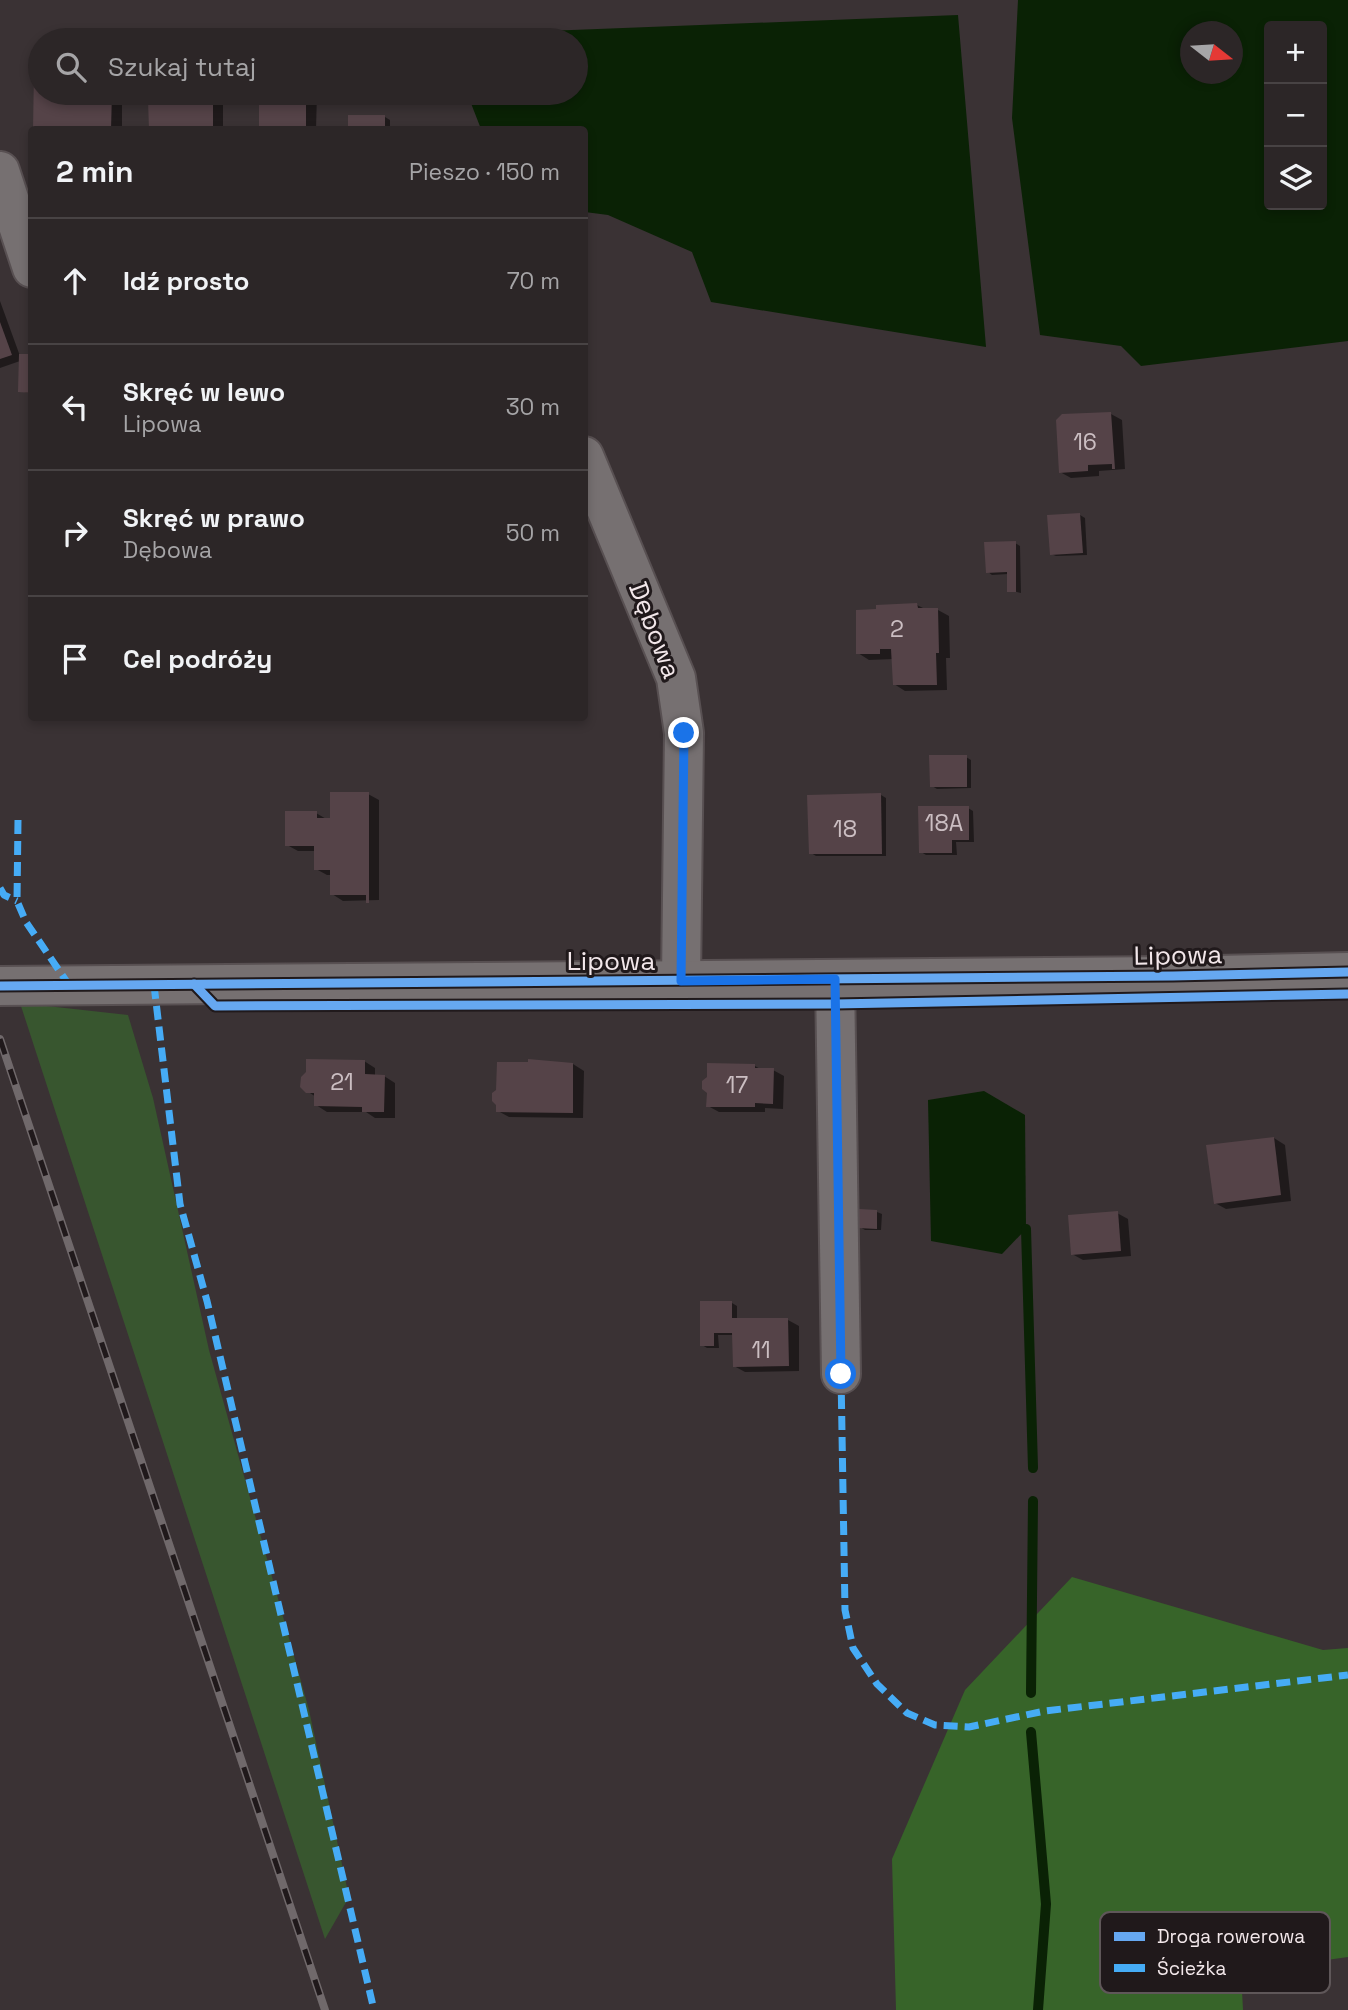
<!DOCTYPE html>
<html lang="pl">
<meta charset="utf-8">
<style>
:root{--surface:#2c2627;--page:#383233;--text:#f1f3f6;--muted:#a6a5a7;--line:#484344}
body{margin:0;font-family:"Space Grotesk",sans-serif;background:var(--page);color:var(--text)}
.controls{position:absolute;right:21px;top:21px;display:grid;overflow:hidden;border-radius:7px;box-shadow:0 4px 10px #0003}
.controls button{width:63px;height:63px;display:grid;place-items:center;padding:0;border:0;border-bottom:2px solid var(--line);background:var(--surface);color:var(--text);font:35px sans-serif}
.compass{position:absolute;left:1180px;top:21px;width:63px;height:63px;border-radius:50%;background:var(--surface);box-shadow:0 4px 10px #0003;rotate:107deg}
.stop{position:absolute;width:21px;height:21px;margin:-16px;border:5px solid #1a73e8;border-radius:50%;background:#fff}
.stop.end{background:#1a73e8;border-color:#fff;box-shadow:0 2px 7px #0008}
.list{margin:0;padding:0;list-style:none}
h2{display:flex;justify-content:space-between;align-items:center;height:91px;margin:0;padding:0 28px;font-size:30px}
h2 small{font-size:23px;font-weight:400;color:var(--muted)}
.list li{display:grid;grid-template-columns:46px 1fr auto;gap:21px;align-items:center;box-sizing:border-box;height:126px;padding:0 28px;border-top:2px solid var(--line)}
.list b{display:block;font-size:26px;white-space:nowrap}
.list p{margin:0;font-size:23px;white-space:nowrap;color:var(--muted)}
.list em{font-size:23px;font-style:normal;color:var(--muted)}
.icon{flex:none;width:38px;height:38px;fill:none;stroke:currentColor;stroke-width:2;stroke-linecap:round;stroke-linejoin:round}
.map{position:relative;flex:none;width:1348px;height:2010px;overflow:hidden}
.search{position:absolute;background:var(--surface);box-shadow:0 4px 10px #0003;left:28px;top:28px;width:560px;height:77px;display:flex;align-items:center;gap:18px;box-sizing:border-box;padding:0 24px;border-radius:38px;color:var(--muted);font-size:26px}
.panel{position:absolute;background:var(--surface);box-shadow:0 4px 10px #0003;left:28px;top:126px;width:560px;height:595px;border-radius:7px}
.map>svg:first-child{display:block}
.green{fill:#38562f}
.forest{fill:#376429}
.water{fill:#0a2205;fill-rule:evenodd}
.shadow{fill:#0007}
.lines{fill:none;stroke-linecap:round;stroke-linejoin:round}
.stream{stroke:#0a2205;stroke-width:10}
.building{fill:#554348}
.minor-casing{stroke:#585052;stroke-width:42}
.minor{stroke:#767071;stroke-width:38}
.rail-casing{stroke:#70696b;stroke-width:8}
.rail{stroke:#20191b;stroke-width:5;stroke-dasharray:16;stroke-linecap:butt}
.quiet{stroke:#46acf6;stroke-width:7;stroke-dasharray:14 7;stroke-linecap:butt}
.cycleway-casing{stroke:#20191b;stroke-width:13}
.cycleway{stroke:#66a8f1;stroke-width:9}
.route{stroke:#1a73e8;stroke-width:9}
.labels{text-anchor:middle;stroke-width:6;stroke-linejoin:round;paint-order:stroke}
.number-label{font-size:23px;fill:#cbbec2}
.street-label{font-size:26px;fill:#f2e7ea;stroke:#20191b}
.key{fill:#20191b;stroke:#5f5759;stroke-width:2}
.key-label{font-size:19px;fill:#f2e7ea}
</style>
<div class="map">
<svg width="1348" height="2010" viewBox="0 0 1348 2010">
<rect width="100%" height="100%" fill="#3a3234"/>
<polygon class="green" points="20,1003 128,1015 153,1098 209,1350 309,1710 349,1897 325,1939"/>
<polygon class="forest" points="1072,1577 1323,1650 1348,1648 1348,1957 1241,1972 1243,2010 896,2010 892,1859 965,1690"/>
<g class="water">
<path d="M1018,0H1348V341L1141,366L1121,346L1040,335L1012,118ZM1269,26H1322V205H1269ZM1190,32H1232V74H1190Z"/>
<polygon points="958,15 986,347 711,302 692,252 608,215 585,212 584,130 481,129 467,93 576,93 576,40 447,40 445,35"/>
<polygon points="984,1091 1025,1115 1026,1229 1002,1254 931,1241 928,1100"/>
</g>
<g class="shadow">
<polygon points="35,72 40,72 40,93 122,93 122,130 35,130"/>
<polygon points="196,93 213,93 223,99 223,130 150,130 195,102"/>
<polygon points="260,93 317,93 316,130 261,130"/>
<polygon points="385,117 390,120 390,130 349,130"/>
<polygon points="0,301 20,356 32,356 32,394 20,391 20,361 0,368"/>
<polygon points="1111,414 1122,420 1125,469 1099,471 1099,476 1071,478 1060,472"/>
<polygon points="1080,515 1085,518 1087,555 1056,556 1051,554"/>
<polygon points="1015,543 1020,546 1021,593 1009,590 1008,574 992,575 988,572"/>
<polygon points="917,605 925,609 938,610 949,616 950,658 946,658 947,690 905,691 894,684 894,659 869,660 858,653"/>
<polygon points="966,757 971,760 971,788 937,789 932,786"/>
<polygon points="368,794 379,800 379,900 343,901 332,894 332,875 327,875 316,869 316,851 298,851 287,845 316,813 328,820"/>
<polygon points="881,795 886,798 886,856 816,856 811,853"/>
<polygon points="968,808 973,811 974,842 956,842 957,855 926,855 921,852"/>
<polygon points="364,1061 375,1068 375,1076 384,1076 395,1083 395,1118 375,1118 366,1112 327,1112 316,1105 316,1097 307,1091"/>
<polygon points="573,1064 584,1071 583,1118 509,1117 498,1111"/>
<polygon points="755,1066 762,1070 773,1070 784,1076 783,1109 765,1108 765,1112 719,1112 708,1106 708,1077"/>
<polygon points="1274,1138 1285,1145 1291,1201 1226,1209 1215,1203"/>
<polygon points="877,1212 882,1214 881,1230 865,1230 860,1227"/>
<polygon points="1117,1213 1128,1219 1131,1256 1083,1260 1072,1254"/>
<polygon points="732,1303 737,1306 737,1319 788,1320 799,1326 799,1371 745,1372 734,1366 734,1335 718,1335 719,1348 707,1348 702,1345"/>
</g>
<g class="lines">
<g class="stream">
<polyline points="1026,1229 1033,1468"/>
<polyline points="1031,1693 1033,1501"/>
<polyline points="1031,1732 1046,1904 1038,2010"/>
</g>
</g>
<g class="building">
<polygon points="34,71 40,71 40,93 112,93 111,130 33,130"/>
<polygon points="194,93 213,93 213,130 149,130 148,100 194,100"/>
<rect x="259" y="93" width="47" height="37"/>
<rect x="348" y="115" width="37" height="15"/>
<polygon points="0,322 12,355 0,359"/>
<polygon points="19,354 32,354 32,393 18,392"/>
<polygon points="1111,412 1115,469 1112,469 1112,464 1088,465 1088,471 1059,473 1056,420 1062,414"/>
<polygon points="1080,513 1083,553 1050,555 1047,515"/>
<polygon points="1016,541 1016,592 1007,592 1007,572 986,573 984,542"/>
<polygon points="917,603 918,608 938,608 939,653 936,653 937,685 893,685 891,649 880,649 880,654 856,654 856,610 876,609 876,605"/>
<polygon points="929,755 967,755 967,787 930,787"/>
<polygon points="330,792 369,792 369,903 366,903 366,895 330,895 330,870 314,870 314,846 285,846 285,811 317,811 317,818 330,818"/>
<polygon points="881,793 882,854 809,854 807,795"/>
<polygon points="918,806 969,806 969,840 952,840 952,853 919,853"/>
<polygon points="306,1059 365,1060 365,1074 385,1075 384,1112 362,1112 362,1107 314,1106 314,1093 306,1093 300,1087 301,1077 306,1072"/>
<polygon points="528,1059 573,1063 573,1113 496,1112 496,1105 492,1101 492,1093 496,1090 497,1062 528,1062"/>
<polygon points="707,1063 755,1064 755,1068 774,1068 773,1104 755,1103 755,1107 706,1107 707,1093 702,1089 702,1081 707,1077"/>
<polygon points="1274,1137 1281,1195 1214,1204 1206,1145"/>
<polygon points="859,1209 877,1210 877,1229 858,1228"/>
<polygon points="1118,1211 1121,1251 1071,1255 1068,1215"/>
<polygon points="700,1301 732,1301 732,1318 788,1318 789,1366 733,1367 732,1333 714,1333 714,1346 700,1346"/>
</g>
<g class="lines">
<defs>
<g id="minor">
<polyline points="0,171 32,268"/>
<polyline points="584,456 676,678 684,733 681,981"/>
<polyline points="835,979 841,1374"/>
<polyline points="0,986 1173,976 1348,972"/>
</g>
</defs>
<use href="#minor" class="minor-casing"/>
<use href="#minor" class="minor"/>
<defs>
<polyline id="rail" points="0,1039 325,2010"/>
</defs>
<use href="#rail" class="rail-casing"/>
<use href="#rail" class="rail"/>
<g class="quiet">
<polyline points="18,820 17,901 26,922 69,985"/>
<polyline points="0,888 4,895 17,901"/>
<polyline points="154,985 180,1204 207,1301 374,2010"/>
<polyline points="841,1374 845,1610 853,1648 877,1684 907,1713 935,1725 969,1727 1045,1711 1348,1675"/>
</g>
<defs>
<g id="cycleway">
<polyline points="194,984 215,1006 835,1004 1348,994"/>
<polyline points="0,986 1173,976 1348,972"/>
</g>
</defs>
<use href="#cycleway" class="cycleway-casing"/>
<use href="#cycleway" class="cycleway"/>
</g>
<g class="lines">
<polyline class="route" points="684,733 681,981 835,979 841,1374"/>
</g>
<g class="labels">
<g class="number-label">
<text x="1085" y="450">16</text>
<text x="897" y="637">2</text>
<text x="944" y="831">18A</text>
<text x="845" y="837">18</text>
<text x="342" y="1090">21</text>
<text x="737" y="1093">17</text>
<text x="761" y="1358">11</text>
</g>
<g class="street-label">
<text transform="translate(655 630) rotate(69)" y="9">Dębowa</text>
<text transform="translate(1178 955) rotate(-1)" y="9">Lipowa</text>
<text x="611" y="970">Lipowa</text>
</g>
</g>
<rect x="1100" y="1912" width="230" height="81" rx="10" class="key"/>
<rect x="1114" y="1932" width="31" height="9" fill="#66a8f1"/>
<rect x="1114" y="1964" width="31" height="8" fill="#46acf6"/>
<g class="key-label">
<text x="1157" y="1943">Droga rowerowa</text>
<text x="1157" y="1975">Ścieżka</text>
</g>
</svg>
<div class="controls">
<button>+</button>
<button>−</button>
<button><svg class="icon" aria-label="layers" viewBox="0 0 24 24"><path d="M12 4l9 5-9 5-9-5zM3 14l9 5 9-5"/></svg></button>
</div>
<svg class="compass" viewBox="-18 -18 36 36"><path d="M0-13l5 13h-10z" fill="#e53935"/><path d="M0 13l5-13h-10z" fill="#a6a5a7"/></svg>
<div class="stop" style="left:841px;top:1374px"></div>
<div class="stop end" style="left:684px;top:733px"></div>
<div class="search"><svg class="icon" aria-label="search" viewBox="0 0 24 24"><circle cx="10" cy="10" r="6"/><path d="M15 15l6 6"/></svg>Szukaj tutaj</div>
<section class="panel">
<h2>2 min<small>Pieszo · 150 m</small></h2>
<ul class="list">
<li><svg class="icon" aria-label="ahead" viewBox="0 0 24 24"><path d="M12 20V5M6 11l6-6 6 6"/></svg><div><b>Idź prosto</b></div><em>70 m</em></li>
<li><svg class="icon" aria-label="left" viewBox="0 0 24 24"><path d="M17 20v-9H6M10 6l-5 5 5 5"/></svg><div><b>Skręć w lewo</b><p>Lipowa</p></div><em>30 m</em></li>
<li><svg class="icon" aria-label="right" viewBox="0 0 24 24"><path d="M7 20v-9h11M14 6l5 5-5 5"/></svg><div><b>Skręć w prawo</b><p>Dębowa</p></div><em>50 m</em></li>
<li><svg class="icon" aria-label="arrive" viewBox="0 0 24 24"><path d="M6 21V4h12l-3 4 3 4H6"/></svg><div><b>Cel podróży</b></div></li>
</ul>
</section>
</div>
